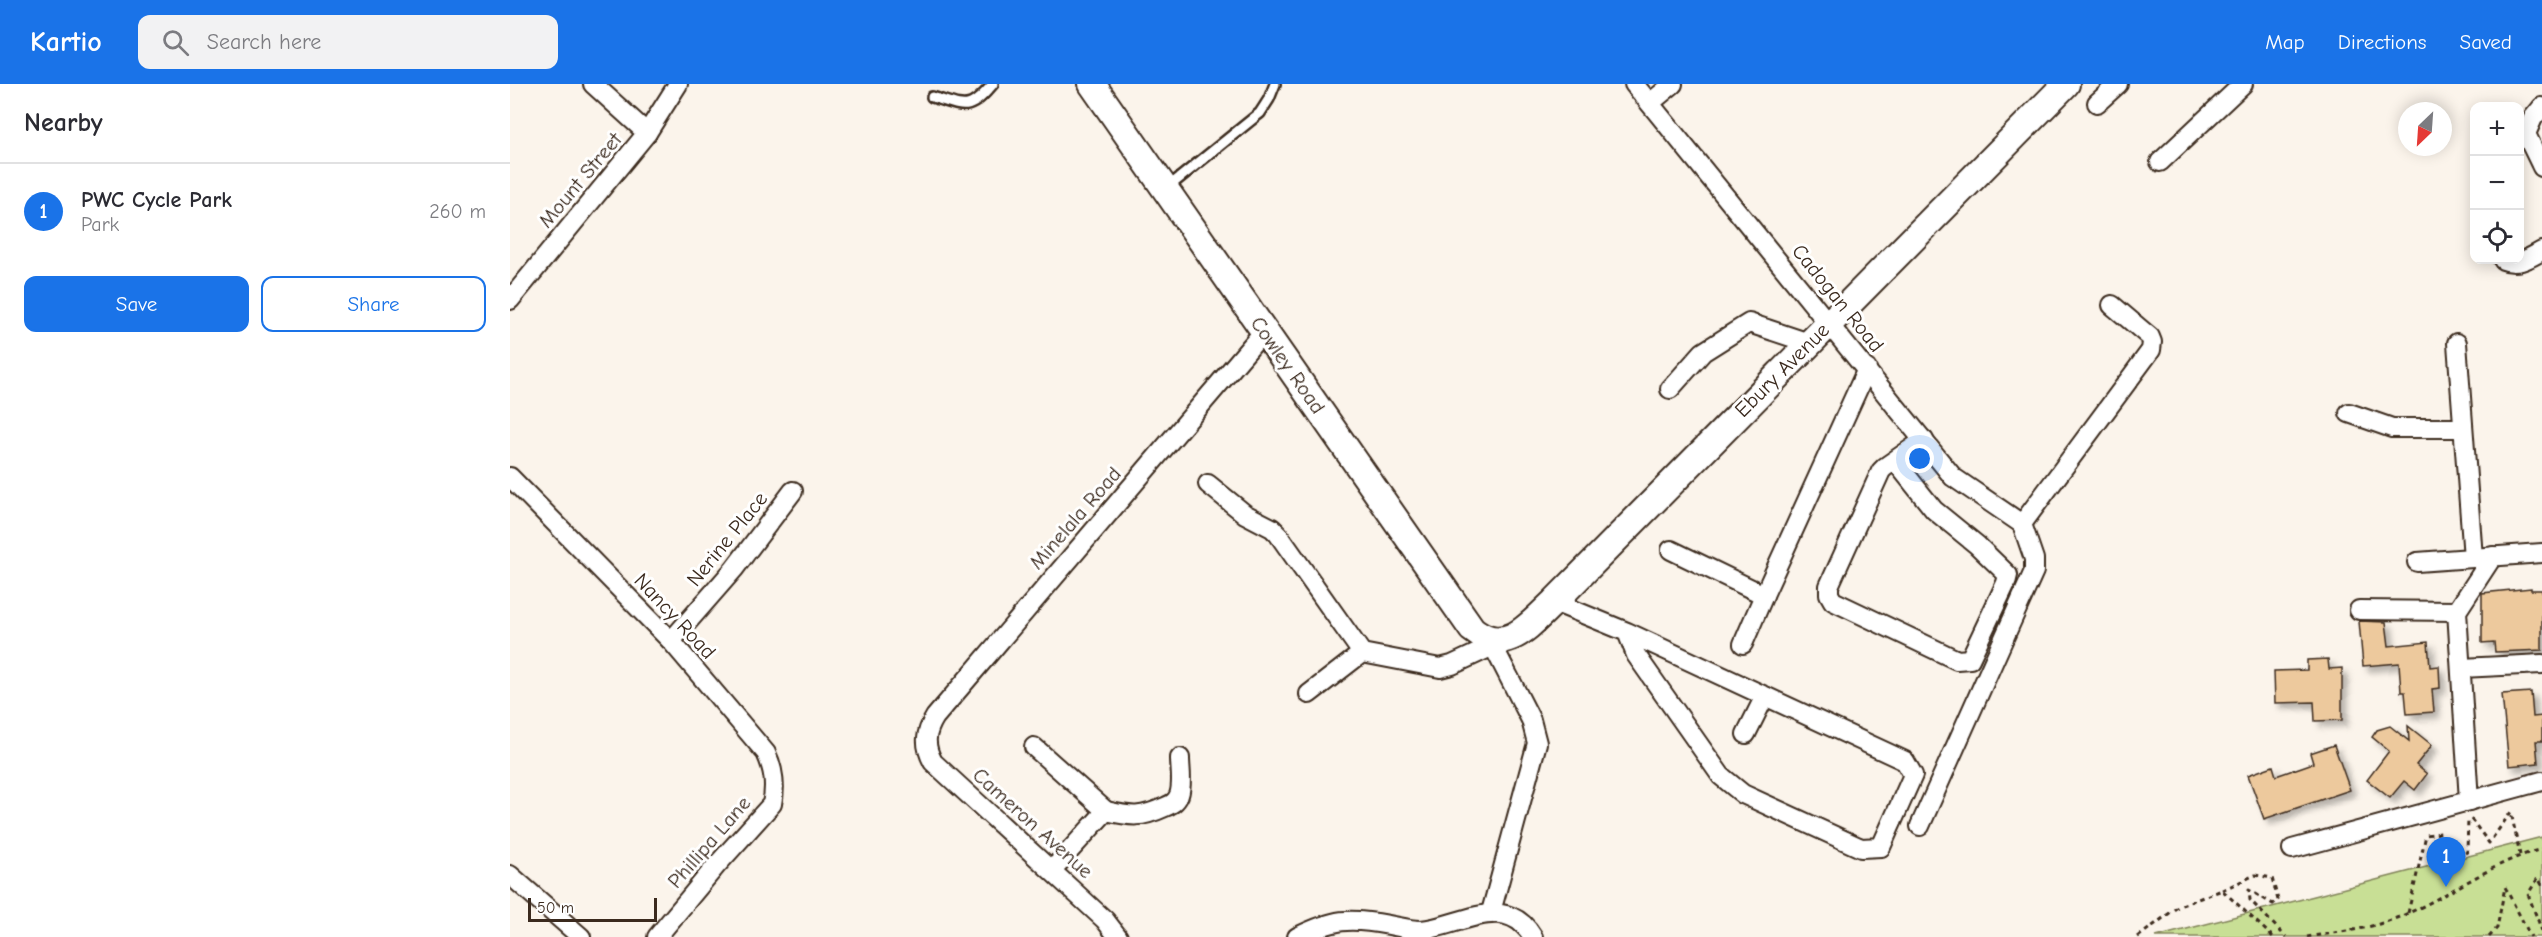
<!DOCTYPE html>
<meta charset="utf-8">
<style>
:root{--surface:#fff;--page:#f2f2f3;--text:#2b2b33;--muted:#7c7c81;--line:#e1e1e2;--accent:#1a73e8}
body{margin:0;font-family:"Comic Neue",sans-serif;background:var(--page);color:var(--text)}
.controls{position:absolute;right:18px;top:18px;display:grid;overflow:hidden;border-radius:12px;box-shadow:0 3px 15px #0003}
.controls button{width:54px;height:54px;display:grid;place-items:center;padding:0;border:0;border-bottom:2px solid var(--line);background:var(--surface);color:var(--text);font:30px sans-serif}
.compass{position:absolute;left:1888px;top:18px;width:54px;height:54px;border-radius:50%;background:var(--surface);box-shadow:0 3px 15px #0003;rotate:205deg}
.scale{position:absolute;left:18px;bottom:15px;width:129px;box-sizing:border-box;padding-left:6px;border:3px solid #3b2a1e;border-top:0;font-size:16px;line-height:21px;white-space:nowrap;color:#3b2a1e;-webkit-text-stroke:4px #fff;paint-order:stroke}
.you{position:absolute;left:1410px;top:375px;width:21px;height:21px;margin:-15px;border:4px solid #fff;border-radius:50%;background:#1a73e8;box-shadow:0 0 0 9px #1a73e833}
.badge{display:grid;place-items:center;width:39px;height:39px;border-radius:50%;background:var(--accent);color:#fff;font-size:20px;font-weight:700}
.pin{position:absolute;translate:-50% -50px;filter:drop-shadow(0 2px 3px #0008)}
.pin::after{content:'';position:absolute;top:32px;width:21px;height:18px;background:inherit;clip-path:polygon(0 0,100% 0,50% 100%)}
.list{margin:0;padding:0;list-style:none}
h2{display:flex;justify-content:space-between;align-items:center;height:78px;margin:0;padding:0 24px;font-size:26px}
h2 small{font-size:20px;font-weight:400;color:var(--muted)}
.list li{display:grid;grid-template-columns:39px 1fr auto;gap:18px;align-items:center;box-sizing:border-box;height:96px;padding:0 24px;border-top:2px solid var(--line)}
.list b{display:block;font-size:22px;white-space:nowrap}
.list p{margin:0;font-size:20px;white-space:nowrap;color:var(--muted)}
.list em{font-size:20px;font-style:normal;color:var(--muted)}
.actions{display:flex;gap:12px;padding:18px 24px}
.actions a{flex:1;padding:14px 0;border:2px solid var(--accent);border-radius:12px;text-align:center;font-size:21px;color:var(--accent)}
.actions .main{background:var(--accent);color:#fff}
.icon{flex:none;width:33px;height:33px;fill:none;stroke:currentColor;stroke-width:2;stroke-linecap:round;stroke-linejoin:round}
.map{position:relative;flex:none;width:2032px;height:853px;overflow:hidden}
header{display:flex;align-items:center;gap:36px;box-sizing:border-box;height:84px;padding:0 30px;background:var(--accent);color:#fff}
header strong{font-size:28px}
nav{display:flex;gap:33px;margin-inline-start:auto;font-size:21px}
.search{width:420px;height:54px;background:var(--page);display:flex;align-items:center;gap:15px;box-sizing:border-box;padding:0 21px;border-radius:12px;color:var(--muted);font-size:22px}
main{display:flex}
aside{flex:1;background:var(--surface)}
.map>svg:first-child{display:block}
.green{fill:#c8df95;stroke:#82845a;stroke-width:1.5}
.building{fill:#edc99d;stroke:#3b2a1e;stroke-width:1.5;filter:url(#shadow)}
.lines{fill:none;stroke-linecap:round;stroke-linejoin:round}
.lane-casing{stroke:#3b2a1e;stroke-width:14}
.street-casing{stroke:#3b2a1e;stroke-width:22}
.secondary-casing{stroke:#3b2a1e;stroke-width:30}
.path{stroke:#3b2a1e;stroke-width:3;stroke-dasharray:4.5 4.5;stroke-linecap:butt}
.lane{stroke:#fff;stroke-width:9}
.street{stroke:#fff;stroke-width:18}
.secondary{stroke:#fff;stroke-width:26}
.labels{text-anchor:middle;stroke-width:6;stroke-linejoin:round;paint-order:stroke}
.street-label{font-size:21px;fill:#3b2a1e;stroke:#fff}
</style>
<header>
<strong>Kartio</strong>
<div class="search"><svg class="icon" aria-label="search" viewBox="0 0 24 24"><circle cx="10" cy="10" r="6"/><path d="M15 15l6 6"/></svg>Search here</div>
<nav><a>Map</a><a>Directions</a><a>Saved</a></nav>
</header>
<main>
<aside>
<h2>Nearby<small></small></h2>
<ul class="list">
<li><span class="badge">1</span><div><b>PWC Cycle Park</b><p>Park</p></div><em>260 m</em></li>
</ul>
<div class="actions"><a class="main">Save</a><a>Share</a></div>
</aside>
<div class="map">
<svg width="2032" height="853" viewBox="0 0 2032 853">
<defs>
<filter id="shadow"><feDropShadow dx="5.5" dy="5.5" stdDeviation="3" flood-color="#0004"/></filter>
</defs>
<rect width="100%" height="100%" fill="#fbf4eb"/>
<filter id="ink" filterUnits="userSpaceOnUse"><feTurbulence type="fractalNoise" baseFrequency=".0167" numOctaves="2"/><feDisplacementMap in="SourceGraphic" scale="12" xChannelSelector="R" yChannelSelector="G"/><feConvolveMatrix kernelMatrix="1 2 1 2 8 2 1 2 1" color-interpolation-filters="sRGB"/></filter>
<g filter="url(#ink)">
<polygon class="green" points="2032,753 2032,853 1646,853"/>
<g class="building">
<polygon points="2021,504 2021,506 2032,506 2032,566 1985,568 1984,558 1972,559 1972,509"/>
<polygon points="1849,537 1876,538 1879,562 1918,558 1920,583 1929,582 1930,604 1922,605 1924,628 1897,630 1895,608 1891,608 1889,579 1853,582"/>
<polygon points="1818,575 1819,585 1832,584 1832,636 1805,637 1804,618 1765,619 1764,587 1797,586 1797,576"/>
<polygon points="2021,608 2023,633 2032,632 2032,657 2026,657 2028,679 1999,682 1992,610"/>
<polygon points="1880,642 1899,657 1898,642 1922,661 1906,681 1917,690 1905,706 1894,697 1880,714 1857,696 1879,667 1862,653 1867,646"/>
<polygon points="1824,661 1840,706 1754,735 1738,691 1763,682 1766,692 1803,679 1800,669"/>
</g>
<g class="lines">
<defs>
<g id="lane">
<path d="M422,13C456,23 458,29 483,0"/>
<polyline points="657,104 750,29 759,15 765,0"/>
</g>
<g id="street">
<polyline points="83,0 137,49"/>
<polyline points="1124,0 1443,393 1512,440"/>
<polyline points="1140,19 1163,0"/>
<polyline points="1587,19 1608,0"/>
<polyline points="2032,23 2023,34 2016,50 2032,83"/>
<polyline points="1650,78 1733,0"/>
<path d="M1993,176C2008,182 2019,174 2032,167"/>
<polyline points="0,216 137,49 168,0"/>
<polyline points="1947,259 1963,474"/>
<polyline points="1160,305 1193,268 1239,239 1299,259"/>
<polyline points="1839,329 1882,344 1952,344"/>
<polyline points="1385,377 1424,426 1467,461 1498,491 1496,499 1460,575 1447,576 1323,517 1319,510 1319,502 1371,387 1375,383 1414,356"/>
<path d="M0,393L161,557L256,669C264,686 266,701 262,720L206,782L147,853"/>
<polyline points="698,400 735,430 762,444 768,450 852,569 930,584 942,581 983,562"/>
<polyline points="1512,440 1641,266 1642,258 1640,253 1602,221"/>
<polyline points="1161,466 1254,511 1357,285"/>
<polyline points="1907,478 2032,469"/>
<polyline points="1044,518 1117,548 1395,677 1403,691 1371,763 1351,764 1233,710 1211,692 1126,571 1117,548"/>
<polyline points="1849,526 1947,527"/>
<polyline points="980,556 1021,636 1027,659 981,828"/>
<polyline points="161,557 224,485 283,407"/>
<polyline points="1233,560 1254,511"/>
<polyline points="1951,584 2032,580"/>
<polyline points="799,610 852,569"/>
<polyline points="1236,650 1255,612"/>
<polyline points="524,663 596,727"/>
<polyline points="1959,717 1947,527 1983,472"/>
<polyline points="1410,742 1524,487 1524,475 1512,440"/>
<polyline points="1782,765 2032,697"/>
<path d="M542,786L596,727C622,733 631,734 655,723C662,720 666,718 669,711C673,700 670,685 670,674"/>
<polyline points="0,791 71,853"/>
<path d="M608,853L595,836L423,678C414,661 415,649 425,633L754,247"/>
<path d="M787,853C824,835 838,833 879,841C890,843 900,846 911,846C949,843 996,807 1023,853"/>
</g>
<path id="secondary" d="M582,0L962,545C996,573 1020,540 1044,518L1556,0"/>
</defs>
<use href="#lane" class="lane-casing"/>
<use href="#street" class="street-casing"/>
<use href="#secondary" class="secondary-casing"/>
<g class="path">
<polyline points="1961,735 1979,759 2001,728 2010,771"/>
<polyline points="2032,801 2028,794 2018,810 2032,847"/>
<polyline points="1712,806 1745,791 1762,794 1768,816 1763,820 1739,806 1740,816 1776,853"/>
<polyline points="1898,829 1916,751 1931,749 1945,774 1957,768 1958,735"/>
<polyline points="1628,853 1669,822 1712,806 1763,853"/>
<path d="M1797,853C1820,849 1846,847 1869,840C1927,823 1974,780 2032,765"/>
<polyline points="1979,853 1987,844 1995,803 2021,853"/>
</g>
<use href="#lane" class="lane"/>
<use href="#street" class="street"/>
<use href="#secondary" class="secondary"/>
</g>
</g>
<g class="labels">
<g class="street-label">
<text transform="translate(70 96) rotate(-50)" y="7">Mount Street</text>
<text transform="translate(1328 214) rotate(51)" y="7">Cadogan Road</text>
<text transform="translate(778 281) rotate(55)" y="7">Cowley Road</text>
<text transform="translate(1272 286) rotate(-45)" y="7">Ebury Avenue</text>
<text transform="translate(565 434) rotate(-49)" y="7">Minelala Road</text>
<text transform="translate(217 455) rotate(-51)" y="7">Nerine Place</text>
<text transform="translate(165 532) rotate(47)" y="7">Nancy Road</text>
<text transform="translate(523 739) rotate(42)" y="7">Cameron Avenue</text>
<text transform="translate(199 758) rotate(-49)" y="7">Phillipa Lane</text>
</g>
</g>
</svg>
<div class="controls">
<button>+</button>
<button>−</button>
<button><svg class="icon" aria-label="locate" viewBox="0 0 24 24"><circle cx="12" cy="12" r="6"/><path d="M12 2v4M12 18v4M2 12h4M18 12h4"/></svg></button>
</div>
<svg class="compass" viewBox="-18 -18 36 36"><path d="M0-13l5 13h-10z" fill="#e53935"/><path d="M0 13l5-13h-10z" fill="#7c7c81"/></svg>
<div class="scale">50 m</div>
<div class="you"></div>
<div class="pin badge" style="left:1936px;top:803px">1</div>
</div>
</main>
